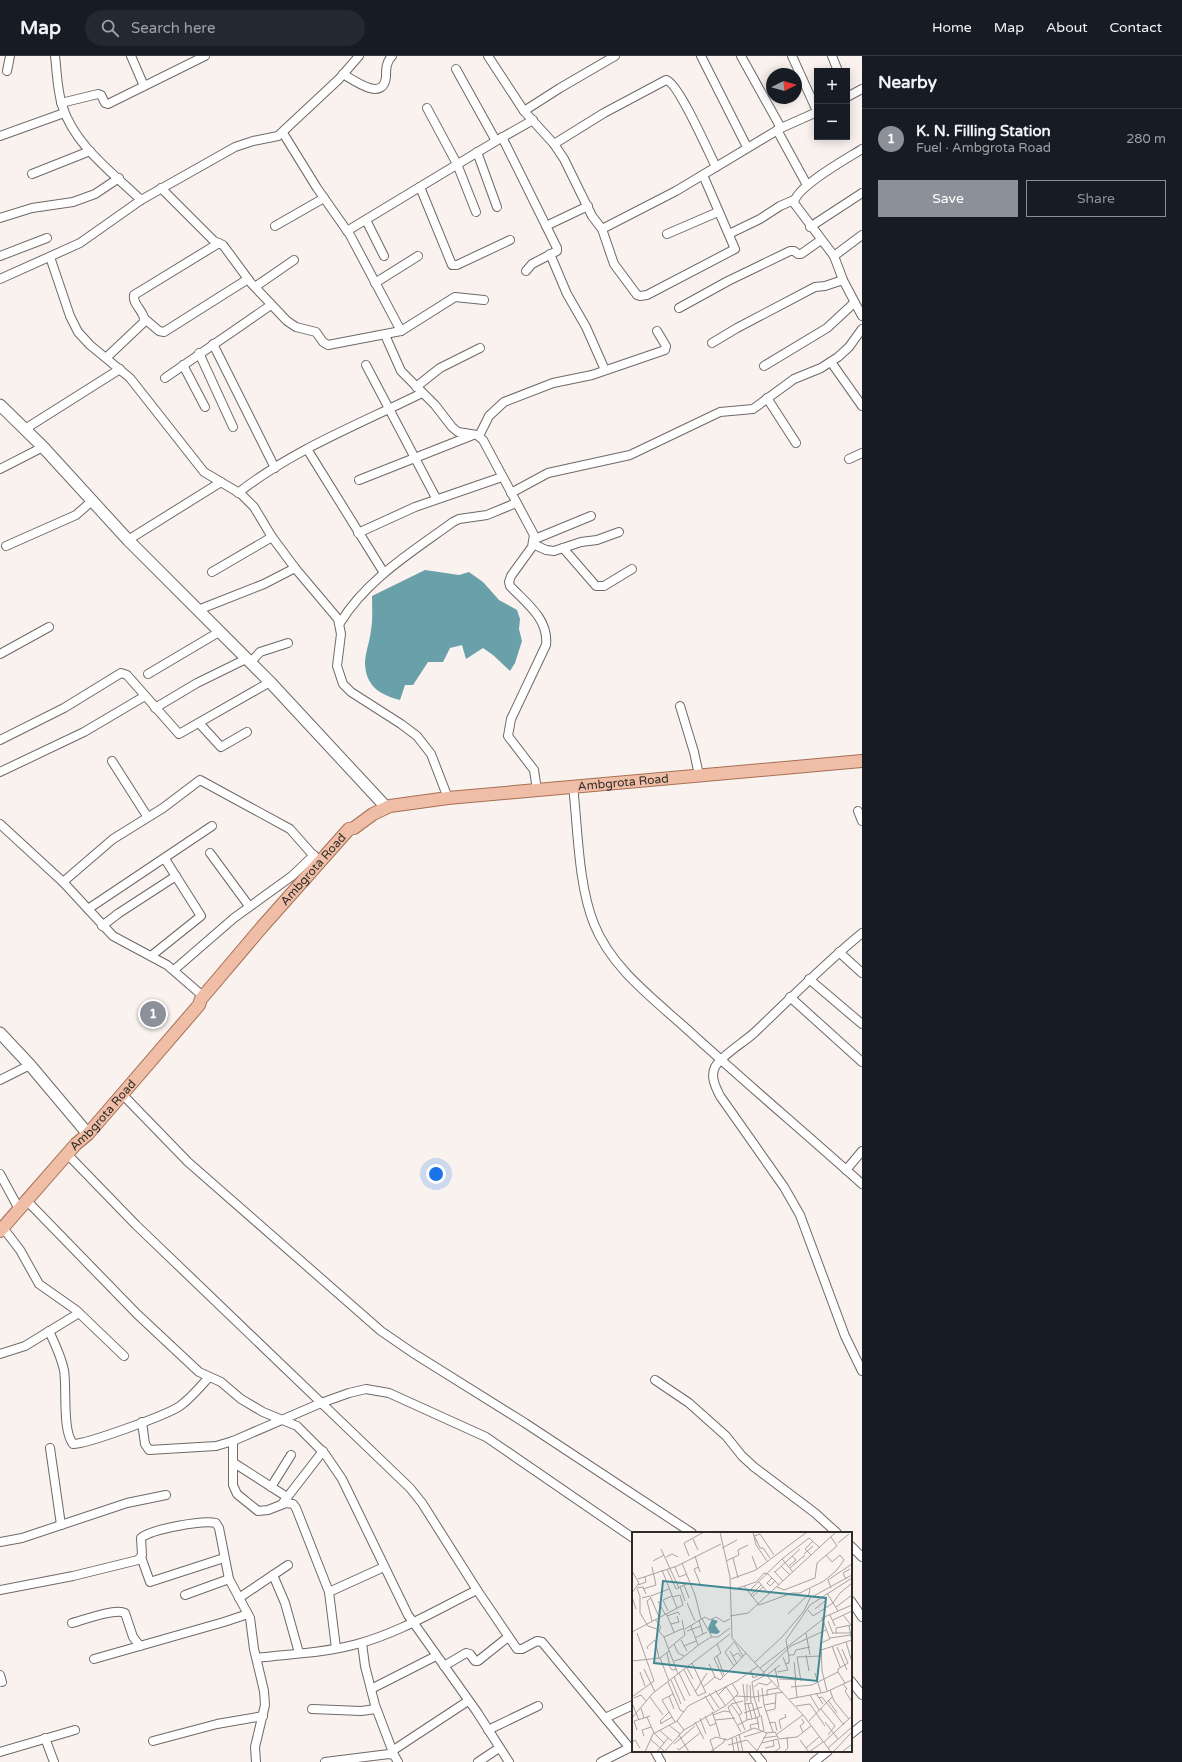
<!DOCTYPE html>
<meta charset="utf-8">
<style>
:root{--surface:#171b24;--page:#242831;--text:#f1f3f6;--muted:#9ea1a6;--line:#363941;--accent:#8c9099}
body{margin:0;font-family:"Varela Round",sans-serif;background:var(--page);color:var(--text)}
.controls{position:absolute;right:12px;top:12px;display:grid;overflow:hidden;border-radius:0px;box-shadow:0 2px 10px #0003}
.controls button{width:36px;height:36px;display:grid;place-items:center;padding:0;border:0;border-bottom:1px solid var(--line);background:var(--surface);color:var(--text);font:20px sans-serif}
.compass{position:absolute;left:766px;top:12px;width:36px;height:36px;border-radius:50%;background:var(--surface);box-shadow:0 2px 10px #0003;rotate:84deg}
.you{position:absolute;left:436px;top:1118px;width:14px;height:14px;margin:-10px;border:3px solid #fff;border-radius:50%;background:#1a73e8;box-shadow:0 0 0 6px #1a73e833}
.badge{display:grid;place-items:center;width:26px;height:26px;border-radius:50%;background:var(--accent);color:#fff;font-size:13px;font-weight:700}
.pin{position:absolute;translate:-50% -50%;border:2px solid #fff;box-shadow:0 1px 4px #0006}
.list{margin:0;padding:0;list-style:none}
h2{display:flex;justify-content:space-between;align-items:center;height:52px;margin:0;padding:0 16px;font-size:17px}
h2 small{font-size:13px;font-weight:400;color:var(--muted)}
.list li{display:grid;grid-template-columns:26px 1fr auto;gap:12px;align-items:center;box-sizing:border-box;height:60px;padding:0 16px;border-top:1px solid var(--line)}
.list b{display:block;font-size:15px;white-space:nowrap}
.list p{margin:0;font-size:13px;white-space:nowrap;color:var(--muted)}
.list em{font-size:13px;font-style:normal;color:var(--muted)}
.actions{display:flex;gap:8px;padding:12px 16px}
.actions a{flex:1;padding:9px 0;border:1px solid var(--accent);border-radius:0px;text-align:center;font-size:14px;color:var(--accent)}
.actions .main{background:var(--accent);color:#fff}
.icon{flex:none;width:22px;height:22px;fill:none;stroke:currentColor;stroke-width:2;stroke-linecap:round;stroke-linejoin:round}
.map{position:relative;flex:none;width:862px;height:1706px;overflow:hidden}
header{display:flex;align-items:center;gap:24px;box-sizing:border-box;height:56px;padding:0 20px;background:var(--surface);border-bottom:1px solid var(--line)}
header strong{font-size:19px}
nav{display:flex;gap:22px;margin-inline-start:auto;font-size:14px}
.search{width:280px;height:36px;background:var(--page);display:flex;align-items:center;gap:10px;box-sizing:border-box;padding:0 14px;border-radius:22px;color:var(--muted);font-size:15px}
main{display:flex}
aside{flex:1;background:var(--surface)}
.map>svg:first-child{display:block}
.water{fill:#69a0a9}
.lines{fill:none;stroke-linecap:round;stroke-linejoin:round}
.street-casing{stroke:#6f6967;stroke-width:10}
.secondary-casing{stroke:#6f6967;stroke-width:13}
.primary-casing{stroke:#a66f54;stroke-width:14}
.street{stroke:#fff;stroke-width:8}
.secondary{stroke:#fff;stroke-width:11}
.primary{stroke:#f0bea6;stroke-width:12}
.labels{text-anchor:middle;stroke-width:3.5;stroke-linejoin:round;paint-order:stroke}
.street-label{font-size:12px;fill:#2e2c2a;stroke:#fff}
.inset-road{fill:none;stroke:#a8a3a0;stroke-width:1}
.view{fill:#428893;fill-opacity:0.15;stroke:#428893;stroke-width:2}
.inset-edge{fill:none;stroke:#2e2c2a;stroke-width:2}
</style>
<header>
<strong>Map</strong>
<div class="search"><svg class="icon" aria-label="search" viewBox="0 0 24 24"><circle cx="10" cy="10" r="6"/><path d="M15 15l6 6"/></svg>Search here</div>
<nav><a>Home</a><a>Map</a><a>About</a><a>Contact</a></nav>
</header>
<main>
<div class="map">
<svg width="862" height="1706" viewBox="0 0 862 1706">
<rect width="100%" height="100%" fill="#f9f2ef"/>
<path class="water" d="M425,514L459,519L469,516L483,526L499,544L517,554L520,563L519,573L522,585L515,607L510,615L493,599L483,592L466,603L462,589L450,592L443,606H428L413,629H405L400,644C380,639 366,630 365,608C365,597 370,585 371,574C373,563 372,552 372,540Z"/>
<g class="lines">
<defs>
<g id="street">
<path d="M55,0C57,16 57,33 62,49C74,89 112,116 141,144"/>
<polyline points="131,0 144,30"/>
<polyline points="488,0 524,55 554,88 564,103 592,160 602,173 614,208 637,239 640,240 647,239 735,193 703,119"/>
<polyline points="701,0 747,91"/>
<polyline points="741,0 781,72"/>
<polyline points="792,0 817,55"/>
<polyline points="832,0 838,15"/>
<polyline points="456,13 496,85"/>
<polyline points="7,15 10,0"/>
<path d="M343,18C355,25 383,46 386,21C386,13 386,6 392,0"/>
<polyline points="847,41 862,33"/>
<polyline points="61,47 98,38 101,39 105,47 108,48 205,0"/>
<polyline points="427,52 457,108 476,156"/>
<polyline points="524,55 560,32 615,0"/>
<polyline points="777,74 807,129"/>
<polyline points="283,77 317,132 350,179 401,275"/>
<polyline points="0,80 64,57"/>
<polyline points="502,81 557,192 557,195 532,208 526,215"/>
<path d="M554,88L604,57L666,24C678,26 709,97 716,111"/>
<path d="M862,93C848,102 795,131 794,147L834,200L843,224L862,260"/>
<polyline points="477,96 497,151"/>
<polyline points="32,118 90,95"/>
<polyline points="420,131 452,209 457,209 510,184"/>
<polyline points="161,132 214,185 223,189 251,227 287,265 296,271 316,276 323,286 328,289 401,275 455,241 484,244"/>
<polyline points="0,162 32,152 73,146 95,138 119,122"/>
<polyline points="366,164 384,200"/>
<polyline points="275,170 324,142"/>
<polyline points="546,170 588,150"/>
<polyline points="810,171 862,137"/>
<polyline points="602,173 676,135 781,72 817,56"/>
<polyline points="347,175 496,85 533,64"/>
<polyline points="667,178 718,156"/>
<polyline points="729,178 760,163 780,150 794,144"/>
<polyline points="550,198 567,238 586,271 605,314"/>
<polyline points="0,200 47,182"/>
<polyline points="834,200 862,179"/>
<polyline points="50,201 70,260 78,276 90,289 130,322 204,416 241,438 254,451 272,481 295,512 338,563 341,578 337,610 343,628 351,636 401,668 417,680 431,698 448,742"/>
<polyline points="0,223 80,187 141,144 235,91 253,85 278,80 339,23 359,0"/>
<polyline points="375,227 418,200"/>
<polyline points="255,231 294,204"/>
<polyline points="679,252 728,225 790,195 794,195 798,198 801,198 821,184"/>
<polyline points="145,263 159,275 164,276 248,223"/>
<path d="M385,279L401,315L435,349L452,371L458,376L477,379L483,384L534,479L532,491L511,520L509,526L510,530C526,547 549,563 546,589L511,663L508,680L534,714L537,734"/>
<polyline points="712,287 737,272 815,231 825,230 843,224"/>
<polyline points="213,288 275,412"/>
<polyline points="199,297 233,371"/>
<path d="M107,301L144,266C146,256 132,249 134,239L219,187"/>
<polyline points="831,306 862,350"/>
<polyline points="183,309 205,351"/>
<polyline points="366,309 436,442"/>
<polyline points="764,310 827,272 854,247"/>
<polyline points="165,322 271,249"/>
<polyline points="416,331 440,312 480,292"/>
<polyline points="767,342 796,387"/>
<polyline points="25,373 120,313"/>
<polyline points="479,380 489,360 504,346 553,327 592,319 665,294 666,290 657,275"/>
<polyline points="307,393 384,517"/>
<polyline points="849,403 862,397"/>
<polyline points="0,413 43,391"/>
<polyline points="359,424 473,379"/>
<path d="M238,437C294,393 360,368 422,337"/>
<polyline points="511,437 548,417 630,399 720,356 753,353 794,323 821,312 838,301 849,291 862,273"/>
<polyline points="358,477 415,451 502,421"/>
<polyline points="535,483 591,460"/>
<polyline points="128,484 221,426"/>
<polyline points="533,488 546,494 554,495 581,486 597,484 619,476"/>
<polyline points="6,490 76,459 93,444"/>
<polyline points="563,492 596,530 604,530 632,513"/>
<polyline points="212,516 272,481"/>
<polyline points="198,554 264,528 295,512"/>
<path d="M340,567C367,523 412,496 453,466L459,463L487,459L516,447"/>
<polyline points="0,598 49,571"/>
<polyline points="250,607 260,596 288,587"/>
<polyline points="148,618 219,576"/>
<polyline points="680,650 694,696 699,719"/>
<polyline points="155,652 197,627 246,603"/>
<polyline points="199,667 221,691 247,676"/>
<polyline points="0,684 64,652 121,617 127,619 179,678 270,626"/>
<polyline points="112,705 147,760"/>
<polyline points="0,716 84,676 145,640"/>
<path d="M573,730C578,773 578,828 594,868C612,913 654,943 689,975C746,1027 805,1077 862,1128"/>
<polyline points="858,755 862,765"/>
<polyline points="0,768 63,826"/>
<polyline points="210,797 249,850"/>
<polyline points="88,853 212,770"/>
<polyline points="102,870 119,857 176,820"/>
<path d="M862,877C824,908 790,943 754,977C743,987 722,999 715,1011C710,1021 716,1032 720,1040L784,1131L800,1159L845,1280L862,1315"/>
<polyline points="839,896 862,917"/>
<polyline points="151,900 201,860 165,803"/>
<polyline points="174,914 234,862 292,820 314,799"/>
<polyline points="809,923 862,968"/>
<polyline points="204,941 167,909 113,880 63,826 113,783 163,752 200,724 290,773 320,807"/>
<polyline points="790,941 862,1006"/>
<polyline points="0,1024 30,1009"/>
<polyline points="122,1038 188,1106 381,1275 413,1297 525,1367 692,1477"/>
<polyline points="72,1103 136,1169 410,1432 422,1447 477,1534 515,1590 517,1593 522,1593 537,1585 542,1586 629,1691"/>
<polyline points="846,1114 862,1095"/>
<polyline points="0,1118 19,1153"/>
<polyline points="31,1149 137,1258 199,1316 221,1326 241,1343 263,1356 297,1370 325,1398 342,1423 408,1559 477,1656 509,1706"/>
<polyline points="7,1177 20,1194 39,1228 76,1254 124,1300"/>
<path d="M49,1275C55,1288 61,1300 64,1314C67,1332 62,1374 73,1388C87,1388 167,1359 180,1350C191,1342 200,1331 209,1321"/>
<polyline points="0,1298 25,1290 79,1257"/>
<polyline points="655,1324 689,1347 726,1380 742,1400 754,1411 815,1457 837,1477"/>
<polyline points="142,1366 145,1388 149,1394 216,1390 233,1385 321,1347 349,1337 366,1333 389,1337 486,1381 633,1482"/>
<polyline points="233,1385 233,1429 237,1438 258,1455 268,1454 286,1447 293,1448 296,1452 329,1536 336,1592"/>
<polyline points="50,1392 61,1469"/>
<polyline points="234,1407 287,1441"/>
<polyline points="271,1431 291,1399"/>
<polyline points="282,1448 323,1395"/>
<polyline points="0,1486 22,1482 127,1447 166,1439"/>
<polyline points="851,1490 862,1501"/>
<polyline points="141,1501 150,1526 224,1502"/>
<polyline points="273,1519 285,1547 299,1597"/>
<path d="M0,1534L73,1520L138,1504L142,1499L141,1482C151,1473 203,1464 216,1467L219,1472L229,1523L250,1562L254,1593L264,1635L265,1649L255,1691L256,1706"/>
<polyline points="329,1536 384,1511"/>
<polyline points="185,1539 229,1523"/>
<polyline points="239,1542 288,1509"/>
<polyline points="851,1545 862,1561"/>
<path d="M72,1567C83,1564 115,1552 125,1557L133,1581L140,1590"/>
<polyline points="362,1587 365,1610 375,1649 394,1699"/>
<path d="M257,1602C289,1598 325,1597 357,1588C399,1577 438,1553 477,1534"/>
<polyline points="94,1603 224,1566 248,1558"/>
<polyline points="444,1610 466,1597 470,1598 475,1605 478,1605 508,1581"/>
<polyline points="0,1619 2,1626"/>
<polyline points="851,1625 862,1639"/>
<polyline points="371,1633 436,1600"/>
<polyline points="312,1653 361,1655 376,1653"/>
<polyline points="605,1662 633,1649"/>
<polyline points="488,1674 538,1650"/>
<polyline points="851,1678 862,1669"/>
<polyline points="45,1682 54,1706"/>
<polyline points="153,1685 217,1668 263,1660"/>
<polyline points="392,1695 468,1645"/>
<polyline points="655,1695 661,1706"/>
<polyline points="753,1695 762,1706"/>
<polyline points="0,1696 75,1674"/>
<polyline points="325,1706 389,1698 394,1699 398,1706"/>
<polyline points="478,1706 499,1692"/>
<polyline points="601,1706 633,1690"/>
<polyline points="814,1706 828,1695"/>
</g>
<g id="secondary">
<polyline points="0,349 43,391 128,484 270,626 386,751"/>
<polyline points="0,977 30,1009 88,1078"/>
</g>
<g id="primary">
<path id="s1" d="M0,1175L76,1088L88,1078L199,949L201,943L262,871L349,773L354,772L373,758L390,750L448,742L862,705"/>
</g>
</defs>
<use href="#street" class="street-casing"/>
<use href="#secondary" class="secondary-casing"/>
<use href="#primary" class="primary-casing"/>
<use href="#street" class="street"/>
<use href="#secondary" class="secondary"/>
<use href="#primary" class="primary"/>
</g>
<g class="labels">
<g class="street-label">
<text dy="4" stroke="none"><textPath href="#s1" startOffset="815">Ambgrota Road</textPath></text>
<text dy="4" stroke="none"><textPath href="#s1" startOffset="479">Ambgrota Road</textPath></text>
<text dy="4" stroke="none"><textPath href="#s1" startOffset="155">Ambgrota Road</textPath></text>
</g>
</g>
<g transform="translate(632 1476)">
<rect width="220" height="220" fill="#f9f2ef"/>
<path d="M80,87L86,89L83,93L88,100L85,102L78,101L76,96Z" fill="#69a0a9"/>
<path class="inset-road" d="M88,0L98,45L100,106L172,184L199,220M121,0L124,13L135,29M122,3L128,16H131L138,26M122,4L128,2L142,23M61,7L66,18M206,11L217,2M90,16L105,8M29,17L47,56M172,22L181,14M179,23L173,17L181,9M57,24L52,11L72,0M63,24L68,40M120,24L125,37M34,25L40,22L46,25M101,26L106,46M150,27L161,40M21,29L32,23M94,29L107,23L106,18L116,13M50,31L63,63L69,87M149,34L158,43M157,34L164,28L160,24M43,35L47,45L55,42M67,35L62,37L69,54M158,36L173,23M35,37L44,57L56,51M30,38L45,76M0,39L7,51L0,61M142,39L151,49M143,40L168,17M140,46L135,51L138,54L143,49M6,47L45,34L89,12M99,47L124,38L175,0M214,47L211,41L218,37M127,50L137,62M6,53L14,50L13,45M52,53L57,66M112,54L127,73L160,61H168L192,49L204,39L212,28L208,23L200,30L194,23M48,55L53,69M145,55L152,58L183,46L185,31L205,14L199,5M5,56L11,55L14,62M199,56L196,48L220,32M5,57L8,64V81L16,94L25,97L32,105L46,142M11,57L24,53L20,35M103,57L124,50L132,41L136,42L147,53M116,60L150,27L177,6L188,16M195,61L206,79M119,63L129,53M19,64L37,57M0,65L4,77M120,65L131,55M10,66L18,64L27,85M19,66L15,69L20,89M26,69L33,82M55,71L63,89M204,75L220,63M183,77L193,69M176,78L181,84L201,71L208,61L220,51M36,79L31,68L40,64M34,81L42,100M156,82L177,62L178,57M198,83L203,94M35,84L46,80L48,83M98,84L116,81L204,0M23,87L29,95L27,99M70,87L80,105M67,88L71,102M201,88L220,79M196,89L201,102M39,92L47,90L45,84M59,94L66,113M217,94L220,110M53,97L73,85L78,88L84,85L92,90L98,87M55,99L69,94M0,100L51,73L48,63L41,65M174,101L178,123M201,101H219M204,101V96L219,93L211,83M32,105L52,96M63,106L75,100M198,106L219,103M23,108L27,126M49,108L55,119M103,109L93,120L102,134L114,121M214,110L220,130M103,111L111,124M42,112L46,121L52,124M85,112L89,121L82,126L91,145M52,114L64,109M200,114L208,135M205,115L215,138M16,117L15,115L23,108M36,117L53,103L50,88M210,117L216,131L206,137V140L213,151M189,118L220,108M98,119L105,132M35,121L38,135L40,138L45,137M157,123H162L164,118L178,115M174,123L177,139M85,124L92,143M101,124L106,121L110,126M28,126L37,149M0,129L28,126L37,119M42,129L49,127L68,112L79,105H86L98,96M123,130L150,105L172,79L178,66L220,43M162,130L164,149M60,131L74,161M77,132L83,145M154,132L157,131V126L154,108L178,73L220,46M55,136L61,147M128,136L190,88M143,136L147,155M12,137L23,160M52,138L66,164L74,160M119,139L121,146L132,141M8,140L13,154M132,140L159,114L194,98M145,140L156,138L151,125M47,141L58,164M183,141L189,161M134,143L120,150L122,165L151,160M135,143L148,133M42,145L53,169M147,147L178,148M39,148L49,172M163,148L165,165M169,149L165,125L189,124M36,150L48,178L52,180M100,151L106,161L104,164L122,165L128,184L124,186M115,152V169M211,152L215,157L213,159L220,170M118,153L119,171M71,155L83,145L88,148L102,134M94,155L102,166M122,155L127,151L135,153L140,149M159,155L180,153L206,140M130,156L132,173M83,158L93,173M126,158L127,170M198,158L202,169L217,187M195,159L190,139L189,111L198,107L190,86L220,73M63,160L75,141M77,161L87,176M184,161L191,172M41,162L30,168L43,190M86,163L96,153M178,163L187,178M37,164L42,177M73,164L82,179M135,164V158L146,156M0,165L22,149L5,101M18,165L31,183M2,166L9,163L14,169M101,166L110,181L107,183L113,198M187,166L190,165L212,193M157,167L194,160L220,148M196,168L205,181M0,171L7,188M112,172L120,171L124,186L115,188M116,172L120,187M99,173L96,175L98,180L109,200M164,174L178,172L193,194M9,176L12,186L18,184M188,176L203,194L196,203M134,179L143,177L144,162M80,180L83,188L103,186M112,181L130,175M81,183L92,179L98,180M107,183L99,172L111,169M73,184L78,194L84,191M15,185L22,201L32,211M125,185L127,197M0,186L21,161L98,102M68,186L74,202M170,187L172,191L168,194L171,200M83,188L88,205M45,189L52,198L93,174L104,164M177,189L200,165M63,190L72,207M193,190L206,207M137,191L143,190L145,199M28,192L40,185M30,192L28,189L37,180M37,193L48,202M106,193L115,188L111,152M119,197L118,193L127,191M149,197L147,188L154,185L153,182M5,198L2,189L12,186M27,198L40,209M141,200L132,173L143,171M107,202L111,220M145,202L171,183M47,203L57,220M12,204L10,198L19,195M104,205L107,220M112,205L132,199L129,183M100,206L102,220M131,206L145,204M18,207L32,219M168,208L177,220M0,210L3,208L8,216M192,210L220,184M130,211L146,207M42,212L63,194M96,213L115,208L125,219M45,216L47,218L69,200M133,216L142,214L141,208M174,216L187,205M196,216L220,195M125,219L135,201M13,220L21,202L45,189L56,174L105,149L126,134M25,220L36,206M32,220L52,198M78,220L92,210L93,206M82,220L78,208L84,205L95,208L122,196L135,201L143,200L147,207L165,205L179,194M142,220L148,216L146,208M152,220L156,216L155,205M177,220L191,210M201,220L220,200M210,220L220,212"/>
<path class="view" d="M31,49L194,66L185,149L22,131Z"/>
<rect width="220" height="220" class="inset-edge"/>
</g>
</svg>
<div class="controls">
<button>+</button>
<button>−</button>
</div>
<svg class="compass" viewBox="-18 -18 36 36"><path d="M0-13l5 13h-10z" fill="#e53935"/><path d="M0 13l5-13h-10z" fill="#9ea1a6"/></svg>
<div class="you"></div>
<div class="pin badge" style="left:153px;top:958px">1</div>
</div>
<aside>
<h2>Nearby<small></small></h2>
<ul class="list">
<li><span class="badge">1</span><div><b>K. N. Filling Station</b><p>Fuel · Ambgrota Road</p></div><em>280 m</em></li>
</ul>
<div class="actions"><a class="main">Save</a><a>Share</a></div>
</aside>
</main>
